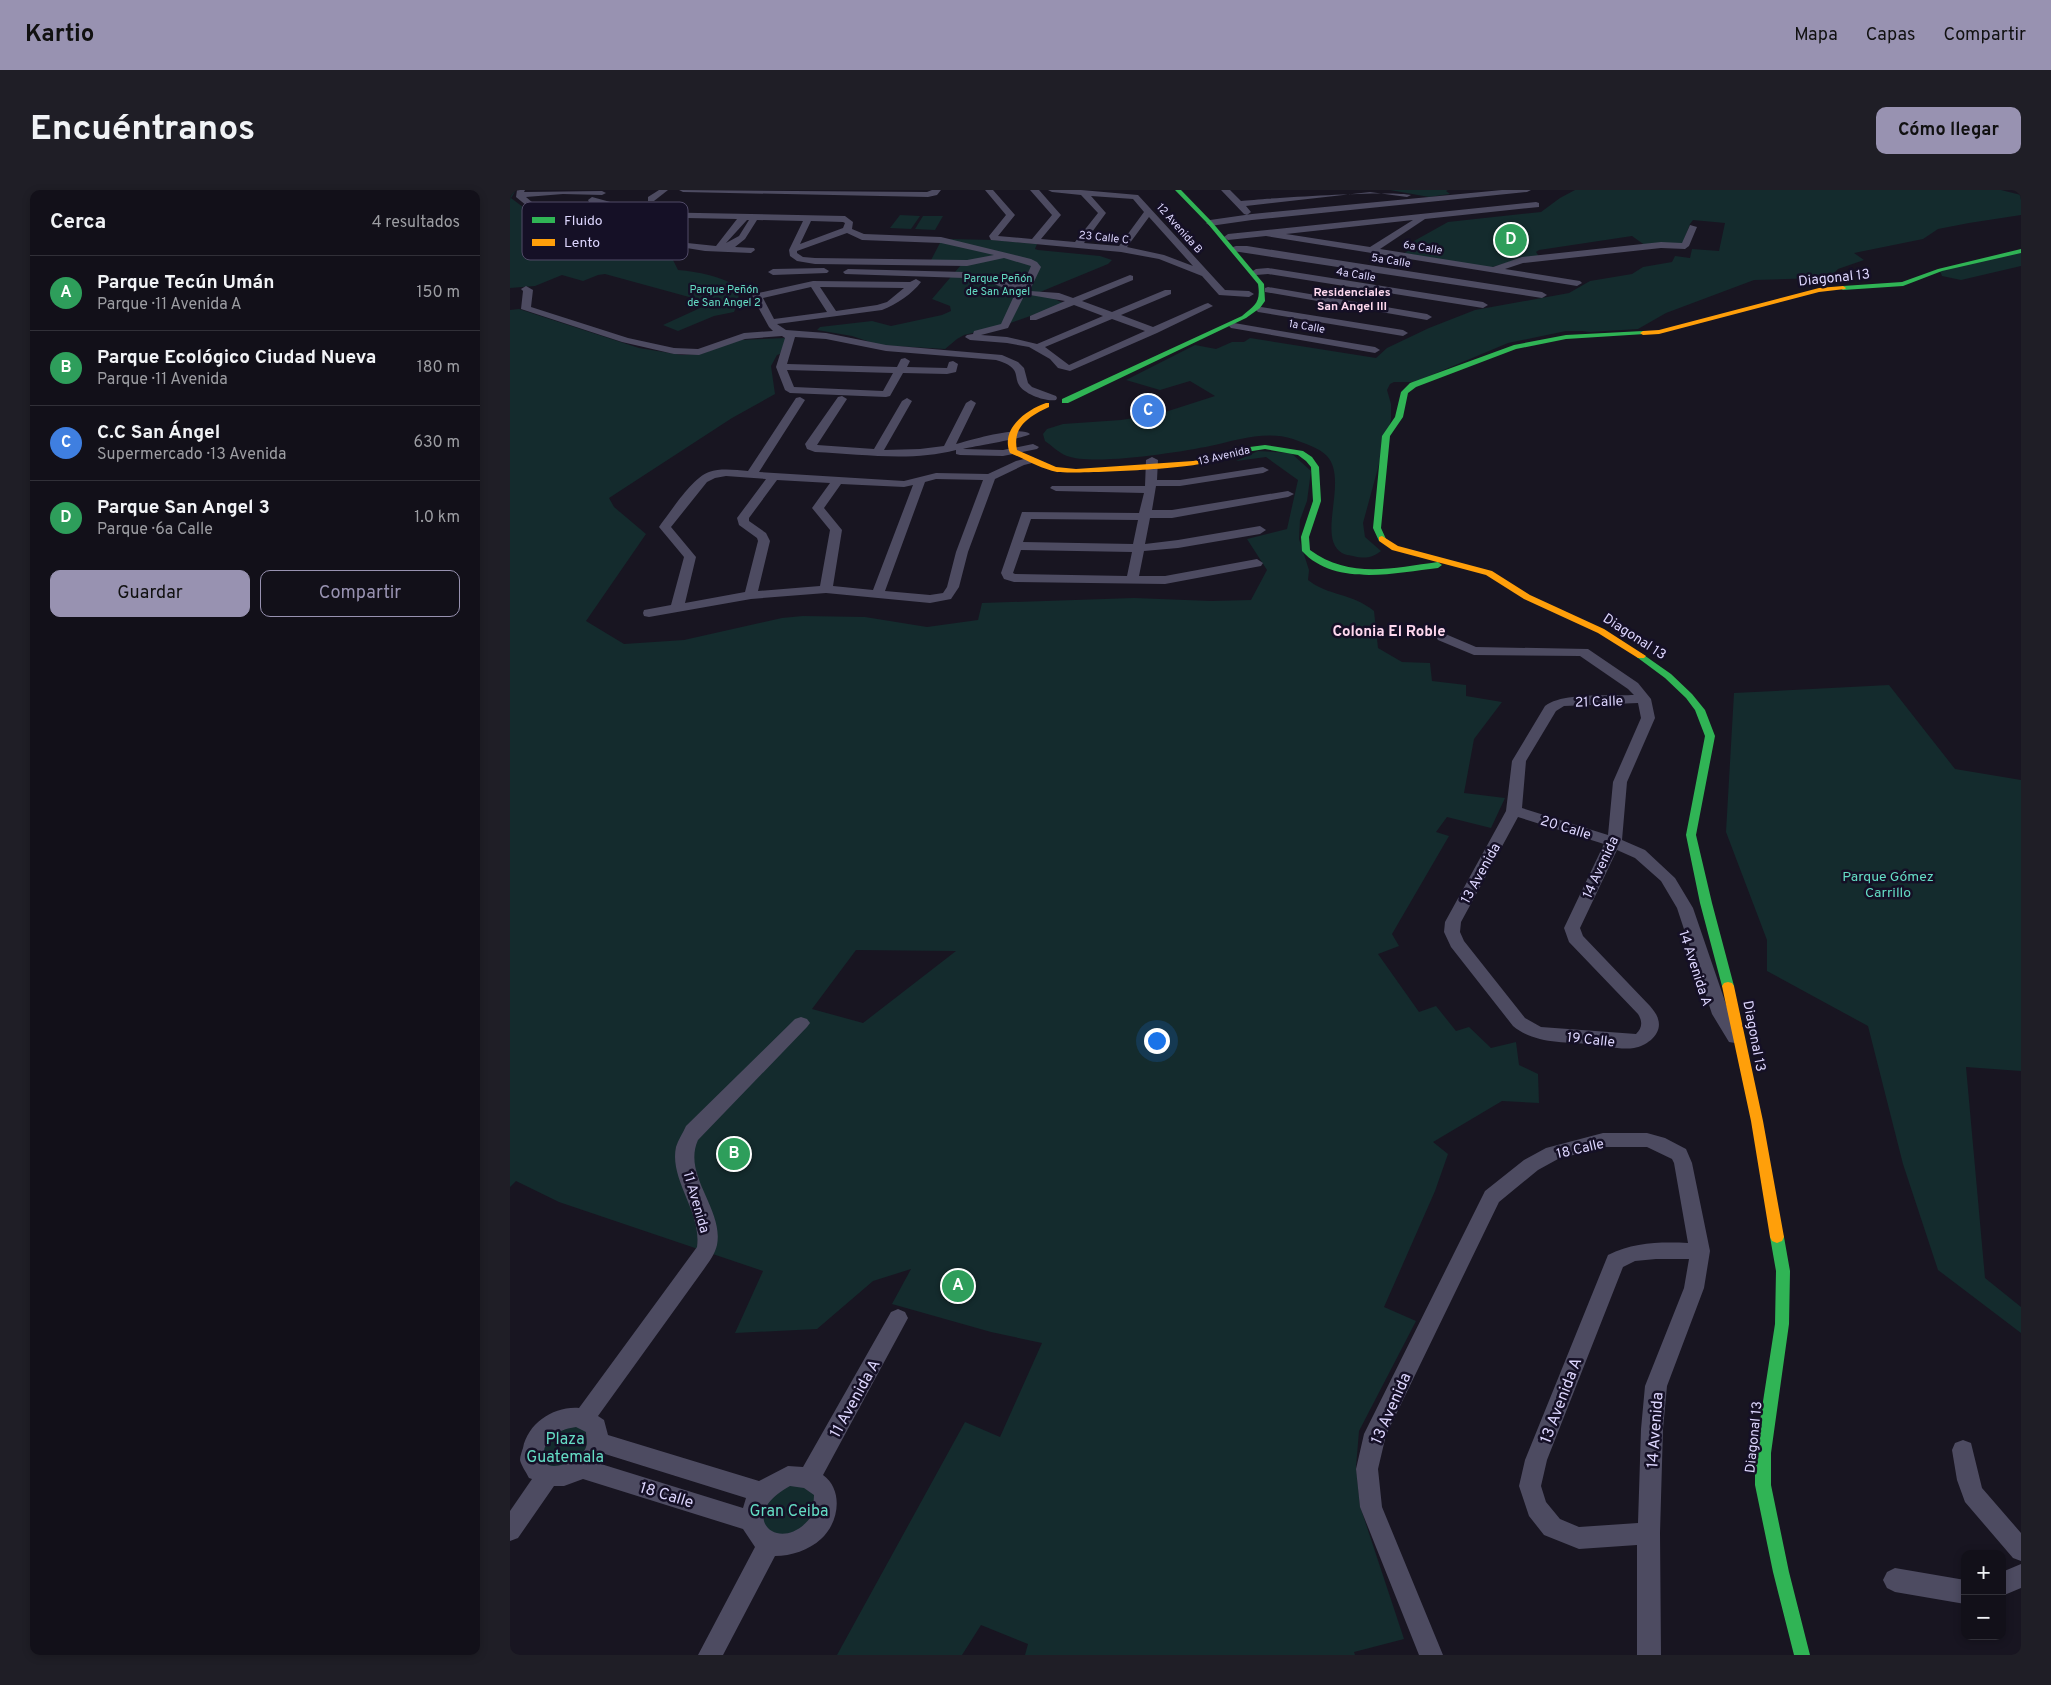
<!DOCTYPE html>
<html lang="es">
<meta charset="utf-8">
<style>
:root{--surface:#121019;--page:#1f1e26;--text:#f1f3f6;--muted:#9c9da2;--line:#313038;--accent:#9892b1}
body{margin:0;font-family:Overpass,sans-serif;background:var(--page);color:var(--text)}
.controls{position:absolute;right:15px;bottom:15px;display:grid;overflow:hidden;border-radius:10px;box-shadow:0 2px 8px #0003}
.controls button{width:45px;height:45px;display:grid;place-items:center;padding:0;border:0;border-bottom:1px solid var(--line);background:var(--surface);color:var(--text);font:25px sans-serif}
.you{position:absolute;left:646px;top:850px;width:18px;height:18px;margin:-12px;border:4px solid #fff;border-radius:50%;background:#1a73e8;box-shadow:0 0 0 8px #1a73e833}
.badge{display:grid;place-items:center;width:32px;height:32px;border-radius:50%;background:var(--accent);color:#fff;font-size:16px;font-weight:700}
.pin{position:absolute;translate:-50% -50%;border:2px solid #fff;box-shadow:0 1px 5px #0006}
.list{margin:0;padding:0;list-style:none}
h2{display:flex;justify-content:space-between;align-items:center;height:65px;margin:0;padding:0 20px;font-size:21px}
h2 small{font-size:16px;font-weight:400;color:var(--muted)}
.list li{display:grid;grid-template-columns:32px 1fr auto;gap:15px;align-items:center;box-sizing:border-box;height:75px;padding:0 20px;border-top:1px solid var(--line)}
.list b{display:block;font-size:19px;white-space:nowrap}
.list p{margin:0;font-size:16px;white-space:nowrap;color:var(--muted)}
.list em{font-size:16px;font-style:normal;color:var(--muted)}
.actions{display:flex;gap:10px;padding:15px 20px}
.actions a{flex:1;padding:11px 0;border:1px solid var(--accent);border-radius:10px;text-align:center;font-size:18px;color:var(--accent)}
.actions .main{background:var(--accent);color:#111}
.map{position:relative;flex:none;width:1511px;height:1465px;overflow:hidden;border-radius:10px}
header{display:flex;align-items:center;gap:30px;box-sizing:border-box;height:70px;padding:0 25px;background:var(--accent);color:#111}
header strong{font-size:24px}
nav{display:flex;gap:28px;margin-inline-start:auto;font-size:18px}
.intro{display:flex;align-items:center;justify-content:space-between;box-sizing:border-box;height:120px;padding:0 30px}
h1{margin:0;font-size:35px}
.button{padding:12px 22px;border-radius:10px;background:var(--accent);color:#111;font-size:18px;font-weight:700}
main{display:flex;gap:30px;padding:0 30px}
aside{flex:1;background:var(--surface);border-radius:10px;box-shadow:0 2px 8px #0003}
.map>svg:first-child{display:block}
.green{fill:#142b2d;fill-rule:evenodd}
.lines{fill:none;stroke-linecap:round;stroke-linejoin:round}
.street{fill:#4d4b61;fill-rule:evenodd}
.fast{fill:#30b455;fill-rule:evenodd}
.slow{fill:#ff9f0a;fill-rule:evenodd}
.labels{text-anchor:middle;stroke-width:5;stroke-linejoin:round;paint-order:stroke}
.far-street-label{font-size:11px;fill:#ddd6fe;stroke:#151026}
.far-park-label{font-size:11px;fill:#64dcc4;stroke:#151026}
.far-neighbourhood-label{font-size:12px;font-weight:bold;fill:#fed8ee;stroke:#151026}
.street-label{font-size:14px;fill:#ddd6fe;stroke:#151026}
.park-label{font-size:14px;fill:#64dcc4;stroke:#151026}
.neighbourhood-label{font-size:15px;font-weight:bold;fill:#fed8ee;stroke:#151026}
.near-street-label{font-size:16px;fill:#ddd6fe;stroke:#151026}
.near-park-label{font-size:16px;fill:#64dcc4;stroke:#151026}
.key{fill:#151026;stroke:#514b67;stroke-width:1}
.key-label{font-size:14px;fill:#ddd6fe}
</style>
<header>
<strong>Kartio</strong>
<nav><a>Mapa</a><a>Capas</a><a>Compartir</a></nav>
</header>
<div class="intro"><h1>Encuéntranos</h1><a class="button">Cómo llegar</a></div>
<main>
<aside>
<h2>Cerca<small>4 resultados</small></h2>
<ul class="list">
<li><span class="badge" style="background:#2e9e5b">A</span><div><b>Parque Tecún Umán</b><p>Parque · 11 Avenida A</p></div><em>150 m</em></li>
<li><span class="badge" style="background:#2e9e5b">B</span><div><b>Parque Ecológico Ciudad Nueva</b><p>Parque · 11 Avenida</p></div><em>180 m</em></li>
<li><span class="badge" style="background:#3f7fe0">C</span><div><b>C.C San Ángel</b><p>Supermercado · 13 Avenida</p></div><em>630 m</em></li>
<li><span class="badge" style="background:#2e9e5b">D</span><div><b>Parque San Angel 3</b><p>Parque · 6a Calle</p></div><em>1.0 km</em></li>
</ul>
<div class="actions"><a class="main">Guardar</a><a>Compartir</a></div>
</aside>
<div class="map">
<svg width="1511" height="1465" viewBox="0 0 1511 1465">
<rect width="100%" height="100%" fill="#181521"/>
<g class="green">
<path d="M0,0H6L1,8L33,32L79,15L130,26L129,42L108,61L163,70L168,80C190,82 208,86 227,96L229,110L224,122L204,126L168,141L153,135L201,113L95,84L88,85L73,91L52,85L25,96L0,98Z"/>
<polygon points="880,0 938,0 936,1 940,4 919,7"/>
<path d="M1065,0H1491L1511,5V25L1459,33L1428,39L1413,49L1344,63L1354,70L1328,79L1323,84L1309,88L1244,90L1156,123L1128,139L1080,142L1072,141H1056L998,153L905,192H884L880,194L877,200L881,214V230L853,333L855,347L871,361C862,368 855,369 843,366C840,365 835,365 832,363C806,348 839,290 817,266C810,258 793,253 783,249C757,240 726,250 700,256C671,262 583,276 557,266C549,263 541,255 535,251L533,244L537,239L553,234L611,230L649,224L705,206L680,191L650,200L616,190L685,155L706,159L722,152H734L740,148L866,168L877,158L919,138L965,120L1059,103L1080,91L1122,84L1133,77L1162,72L1165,66L1180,68L1182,59L1209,61L1215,33L1183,30L1180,34L1172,55L1136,56L1122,46L1029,60L1026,62L1030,68L1006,70L979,78L893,64L902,58L895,56L938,32L1031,22L1050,8Z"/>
<polygon points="390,25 410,26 401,39 380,38"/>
<polygon points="413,26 433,26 425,40 405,39"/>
<polygon points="438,49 484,50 527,54 525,59 528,60 590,66 602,70 598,74 530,102 553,113 546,117 492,136 454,145 447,149 435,159 369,155 342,146 307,140 310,137 362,131 381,136 432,125 441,121 440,116 422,109 451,75 420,72 431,51"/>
<polygon points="1511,60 1511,76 1451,90 1432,86 1430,81"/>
<path d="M9,119L129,158L172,165L191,164L229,150L276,148L270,164L267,165L261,176L265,204L222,228L99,308L104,317L136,344L76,431L114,454L174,450L272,428L293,426L355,427L417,437L468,430L472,413L624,408L701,411L741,410L757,380L737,349L777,339L788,290L756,267L726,271L748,261L781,263L801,281L797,311L790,330L789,349L799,380L798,390C818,406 842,403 864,421L868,458L892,472L920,473L922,491L956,495V506L992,512L964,549L954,603L995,608L981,638L937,627L926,642L939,646L882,744L889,756L868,764L909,822L926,816L946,841L959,837L981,858L1006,852L1009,875L1028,884L1029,913L992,911L923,952L938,964L925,1001L874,1117L906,1131L849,1241L846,1277L850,1316L894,1449L844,1462L845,1465H515L518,1454L471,1435L452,1465H327L455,1232L490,1247L532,1153L481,1142L382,1114L401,1079L363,1091L307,1139L225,1143L253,1081L49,1012L6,991L0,997V120ZM346,760L446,761L353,833L302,819Z"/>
<polygon points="1379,495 1445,579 1511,590 1511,881 1456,877 1475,1088 1511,1117 1511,1143 1428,1080 1393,974 1358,836 1257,781 1257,750 1216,642 1224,503"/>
<polygon points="66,1227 89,1252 43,1287 22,1256"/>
<polygon points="305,1291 313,1327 264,1354 242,1320 259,1295"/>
</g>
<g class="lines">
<g class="street">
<polygon points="7,0 15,0 14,2 92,1 96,3 92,5 53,4 16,7 36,24 36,28 33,29 6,7"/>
<polygon points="149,0 158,0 144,11 138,11 138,7"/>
<polygon points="169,0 417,2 422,0 431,0 427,5 418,7 173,2"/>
<path d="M475,0H483L505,25L488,46L522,49L542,25L520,0H529L551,25L531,49L565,52L588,23L571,5L542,2L538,0H571L628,5L715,100L739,101L744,104L739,107L709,105L692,86L649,69L611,62L481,50L479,46L496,25ZM581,6L623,9L634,22L609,56L574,53L596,23ZM639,27L683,76L654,65L617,57Z"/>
<path d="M711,0H720L731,11C760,8 882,0 901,5L897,7L860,2L736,16L741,22L737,25L734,24Z"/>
<polygon points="992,0 1021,0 1017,2 742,30 700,36 696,33 700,30 742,24"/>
<path d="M82,7L137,22L335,26L343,32L342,39L354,44L431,47L521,69L527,72L531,77L520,100L515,103L512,102L511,98H494L479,92L484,89L495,92H514L521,76L494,68L457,76L305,74L287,71L280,66L279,60L293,31L247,30L235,49L225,57L244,58L245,60L241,63L195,61L158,55V51L133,66L130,65V61L154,46L167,28H137L79,12L78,10ZM176,28L227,29L206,56L158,51ZM237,30H239L229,46L216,53ZM301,31L333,32L335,33L333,38L290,54ZM337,43L352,50L431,53L484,65L457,70L305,68L293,67L287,63V61Z"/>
<path d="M1026,12L1029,13V17L915,29L870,59L983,77L1012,67L1151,52L1172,53L1180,35L1187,37L1179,56L1175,59L1151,58L1013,73L995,79L1070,91L1072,93L1067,96L756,46L718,50L714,47L718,44ZM903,30L860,57L776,44Z"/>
<polygon points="726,56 737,56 1032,102 1037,105 1032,108 723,61 723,57"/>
<polygon points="314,78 319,81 317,83 263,85 258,82 263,79"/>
<polygon points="758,78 973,112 978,115 973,118 758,84 746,85 741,82 746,79"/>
<polygon points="338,79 454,82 459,85 454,88 335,84 333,82"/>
<path d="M620,85L623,86V90L572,111L602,122L655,100H661V104L611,125L643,137L695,114L698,113L703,116L647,143L560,181L548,178L540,169L519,157L497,153L460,150L455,147L457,145L463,144L464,141L491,134L503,108L508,105L513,108L498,138L471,145L497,147L527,154L593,126L564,115L526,130H520V126L555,111L520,105V101L549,103L563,108ZM602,129L635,141L559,175L535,157Z"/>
<path d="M406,89L411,92C403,103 386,115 372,120L267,134L276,140L316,143L376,155L492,165L508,172L514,178L518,193L522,197L546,206L547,208L546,210C536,212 514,204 509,195C506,191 507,184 504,180C500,174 492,172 486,170L376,161L316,149L285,147L277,174L387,177L391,169L395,168L400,171L397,177L437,178L439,172L443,171L448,174L446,182L437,184L393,183L380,206L376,207L280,203L275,200L266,177L275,148L272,146L235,149L189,165L164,164L112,152L11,119L13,101L11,99L16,96L23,100L21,117L118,148L164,158L188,159L234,143L263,141L259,137L242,106L244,104L303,91L400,92ZM301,97L317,122L264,129L253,108ZM310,97L394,98L377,112L367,115L326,121ZM277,180L383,183L373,201L284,197Z"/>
<polygon points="758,97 917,124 922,127 917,130 755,102 755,98"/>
<polygon points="751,117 893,140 898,143 893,146 748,122 746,120"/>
<polygon points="724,133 865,157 870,160 865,163 721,138 719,136"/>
<path d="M332,206L337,209L307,255L364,259L392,211L397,208L402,211L374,260L410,259L434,256L456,213L461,210L466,213L446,254C460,250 511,235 520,244C516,248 464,256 453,259L493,260L523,254L529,257L527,259L493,266L450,265L446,264V260C400,272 352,264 305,262L297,259L295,254L328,207Z"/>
<path d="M290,207L295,210L249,282L394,291L426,283L478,284L506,271L522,267L528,270L526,272L514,275L485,289L458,362L449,397L441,409L420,413L316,403L241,409L139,427L134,426L133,423L134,420L161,415L174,367L149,337L151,334C162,320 182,288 199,282C211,278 225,280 238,281L286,208ZM216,286L256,289L227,328L229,335L247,348L248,351L235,402L175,413L186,367L161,337L197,292L205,288ZM426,289L473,290L446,362L437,397L433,403L420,405L375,401L415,292ZM267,290L320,293L302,318L320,340L310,396L248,401L260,351L256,343L239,331V328ZM331,294L394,297L403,295L363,400L323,396L332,340L314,318Z"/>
<path d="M642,267L648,270L647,290H670L753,277L759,280L753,283L670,296H646L642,320H662L778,301L784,304L778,307L662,328H640L635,354L668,350L750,336L756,340L750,344L668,358L634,361L629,386H655L747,369L753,373L751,376L655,394L504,392L494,389L491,383L512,322L629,323L634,303L546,301L540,298L542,296H635L636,270ZM521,329L628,330L623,354L513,352ZM511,360L622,362L617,386L505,384L503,383Z"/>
<path d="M933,443L966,457L1078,459L1128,493L1141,509L1145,528L1117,592L1112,650L1135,660L1165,688L1183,718L1219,823L1234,847L1231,852L1225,853L1219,852L1202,824L1167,718L1151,691L1125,668L1107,660L1070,738L1073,746L1140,816C1143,820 1147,824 1148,829C1153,844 1137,856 1124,858C1111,860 1094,856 1081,854C1055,852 1024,854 1003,836L941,757L934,742L935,732L996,621L1002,571L1035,516C1052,502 1100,506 1124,505L1118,499L1070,466L964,465L928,450L926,447L928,444ZM1128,513L1131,528L1103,592L1098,645L1012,618L1016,571L1046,521L1054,516ZM1008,627L1094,654L1054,738L1059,752L1128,824C1133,832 1132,838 1126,844L1031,837L1015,828L954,751L950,742L951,732Z"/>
<path d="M291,827L297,829L300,833L297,837L188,950C172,985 214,1019 207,1055C205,1064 199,1072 194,1079L88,1226L94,1230L98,1245L249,1291L278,1276L293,1277L381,1122L388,1119L395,1122L398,1128L313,1285C334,1300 329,1333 311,1349C299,1360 281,1366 265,1366L213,1465H188L245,1357L233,1339L73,1289L54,1296H44L8,1348L0,1351V1321L22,1289L19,1288C16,1282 11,1275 10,1270C10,1266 12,1261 13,1258C18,1233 44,1216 69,1218L187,1057C192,1022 159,990 166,957C168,950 173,943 176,936L285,829ZM66,1237L76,1242C76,1247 78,1253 76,1257C72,1269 43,1283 34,1272C31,1268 33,1264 34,1261C37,1245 52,1239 66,1237ZM95,1264L236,1308L233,1318L91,1274ZM280,1296L294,1298L304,1305L303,1324C273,1369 222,1327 280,1296Z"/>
<path d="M1093,943H1137L1155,948L1176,959L1182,973L1200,1061L1194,1098L1157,1196L1153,1239L1150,1343L1151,1465H1127V1355L1069,1359L1034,1345L1019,1326L1009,1296L1015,1270L1098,1065C1124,1052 1150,1052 1178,1053L1164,973L1162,969L1137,957H1093L1048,969L1028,980L989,1012L876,1245L868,1279L872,1317L933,1465H909L850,1317L846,1279L854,1244L975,1001L1014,970L1036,958ZM1146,1069H1179L1174,1098L1135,1196L1131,1239L1128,1333L1069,1337L1050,1329L1036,1312L1031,1296L1037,1270L1113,1077L1125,1071Z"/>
<polygon points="1453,1250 1461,1253 1472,1298 1511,1343 1511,1371 1503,1368 1455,1312 1447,1290 1442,1260 1445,1253"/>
<polygon points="1511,1374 1511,1398 1492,1406 1492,1382"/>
<polygon points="1385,1378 1455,1390 1455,1414 1385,1402 1377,1398 1373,1390 1377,1382"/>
</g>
<g class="fast">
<path d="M665,0H671L702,32L754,94L755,111L750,118L736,128L558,213H552V209L732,126C745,115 751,113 748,94L698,34Z"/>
<polygon points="1511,59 1511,63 1432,81 1393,96 1333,100 1330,98 1333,96 1392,92 1428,79"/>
<polygon points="1133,141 1135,142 1135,144 1056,149 1006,159 906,197 898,203 893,227 880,246 871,338 876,349 875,351 869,351 863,338 872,246 885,227 891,202 900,193 1004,155 1056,145"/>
<path d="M755,255L793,261L802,267L809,277L811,311L799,347L800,360C839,389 883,378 928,372L932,375L928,378C885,383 825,397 792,361L791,347L803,311L801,277L796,271L788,265L755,259L736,262L700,272L696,270L732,258Z"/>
<polygon points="1131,463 1161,484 1182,504 1195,520 1205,546 1186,645 1202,713 1224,796 1222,799 1214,799 1212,796 1190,713 1176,645 1195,546 1185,520 1176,508 1155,488 1128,468 1126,466"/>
<polygon points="1267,1041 1272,1043 1274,1047 1280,1081 1279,1134 1261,1263 1261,1295 1279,1382 1300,1465 1284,1465 1263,1382 1245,1295 1245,1263 1265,1134 1266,1081 1260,1047 1262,1043"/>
</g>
<g class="slow">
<polygon points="1333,96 1336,98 1335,99 1309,102 1149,144 1133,145 1130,143 1133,141 1149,140 1309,98"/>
<path d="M536,213H539V217C520,226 502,236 507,260L546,277L566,279L683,271L700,268L704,270C692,279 567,284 547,282C531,279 515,269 500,263C490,239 516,220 536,213Z"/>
<polygon points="872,346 888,356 982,381 1020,405 1094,439 1136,466 1134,468 1128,468 1088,443 1014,409 976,385 882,360 869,351 869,347"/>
<polygon points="1218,792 1222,793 1224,796 1253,931 1274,1047 1272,1051 1267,1053 1262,1051 1260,1047 1241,931 1212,796 1214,793"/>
</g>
</g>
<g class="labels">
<g class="far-street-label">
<text transform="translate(670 38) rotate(48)" y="4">12 Avenida B</text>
<text transform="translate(594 47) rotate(6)" y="4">23 Calle C</text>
<text transform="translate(913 57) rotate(9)" y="4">6a Calle</text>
<text transform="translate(881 70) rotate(9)" y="4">5a Calle</text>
<text transform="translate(846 84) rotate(9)" y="4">4a Calle</text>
<text transform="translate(797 136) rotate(10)" y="4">1a Calle</text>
<text transform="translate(714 265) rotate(-13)" y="4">13 Avenida</text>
</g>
<g class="far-park-label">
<text x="488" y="92">Parque Peñón<tspan x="488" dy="13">de San Angel</tspan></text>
<text x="214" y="103">Parque Peñón<tspan x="214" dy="13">de San Angel 2</tspan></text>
</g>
<g class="far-neighbourhood-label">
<text x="842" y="106">Residenciales<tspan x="842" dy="14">San Angel III</tspan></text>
</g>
<g class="street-label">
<text transform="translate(1324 87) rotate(-6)" y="5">Diagonal 13</text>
<text transform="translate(1125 446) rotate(33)" y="5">Diagonal 13</text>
<text transform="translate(1089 511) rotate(-2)" y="5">21 Calle</text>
<text transform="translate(1056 637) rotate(17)" y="5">20 Calle</text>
<text transform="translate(1090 677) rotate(-65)" y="5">14 Avenida</text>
<text transform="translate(970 683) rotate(-61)" y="5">13 Avenida</text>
<text transform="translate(1186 778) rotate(72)" y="5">14 Avenida A</text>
<text transform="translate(1245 846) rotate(79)" y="5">Diagonal 13</text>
<text transform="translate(1081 849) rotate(6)" y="5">19 Calle</text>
<text transform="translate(1070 958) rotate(-13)" y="5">18 Calle</text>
<text transform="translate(187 1012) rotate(74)" y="5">11 Avenida</text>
<text transform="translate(1243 1247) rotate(-84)" y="5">Diagonal 13</text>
</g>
<g class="park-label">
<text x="1378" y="691">Parque Gómez<tspan x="1378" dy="16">Carrillo</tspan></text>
</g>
<g class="neighbourhood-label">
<text x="879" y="446">Colonia El Roble</text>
</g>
<g class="near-street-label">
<text transform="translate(344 1208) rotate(-61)" y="6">11 Avenida A</text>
<text transform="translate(1050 1210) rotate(-69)" y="6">13 Avenida A</text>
<text transform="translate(880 1218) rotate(-66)" y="6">13 Avenida</text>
<text transform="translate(1144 1240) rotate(-86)" y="6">14 Avenida</text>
<text transform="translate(157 1304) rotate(17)" y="6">18 Calle</text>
</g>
<g class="near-park-label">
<text x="55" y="1254">Plaza<tspan x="55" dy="18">Guatemala</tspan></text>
<text x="279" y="1326">Gran Ceiba</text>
</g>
</g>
<rect x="12" y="12" width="166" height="58" rx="8" class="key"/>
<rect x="22" y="27" width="23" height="6" fill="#30b455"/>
<rect x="22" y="49" width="23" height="7" fill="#ff9f0a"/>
<g class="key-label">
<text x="54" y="35">Fluido</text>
<text x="54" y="57">Lento</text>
</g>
</svg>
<div class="controls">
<button>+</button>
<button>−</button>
</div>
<div class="you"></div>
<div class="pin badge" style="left:448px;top:1096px;background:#2e9e5b">A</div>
<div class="pin badge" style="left:224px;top:964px;background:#2e9e5b">B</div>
<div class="pin badge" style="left:638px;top:221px;background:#3f7fe0">C</div>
<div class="pin badge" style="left:1001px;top:50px;background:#2e9e5b">D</div>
</div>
</main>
